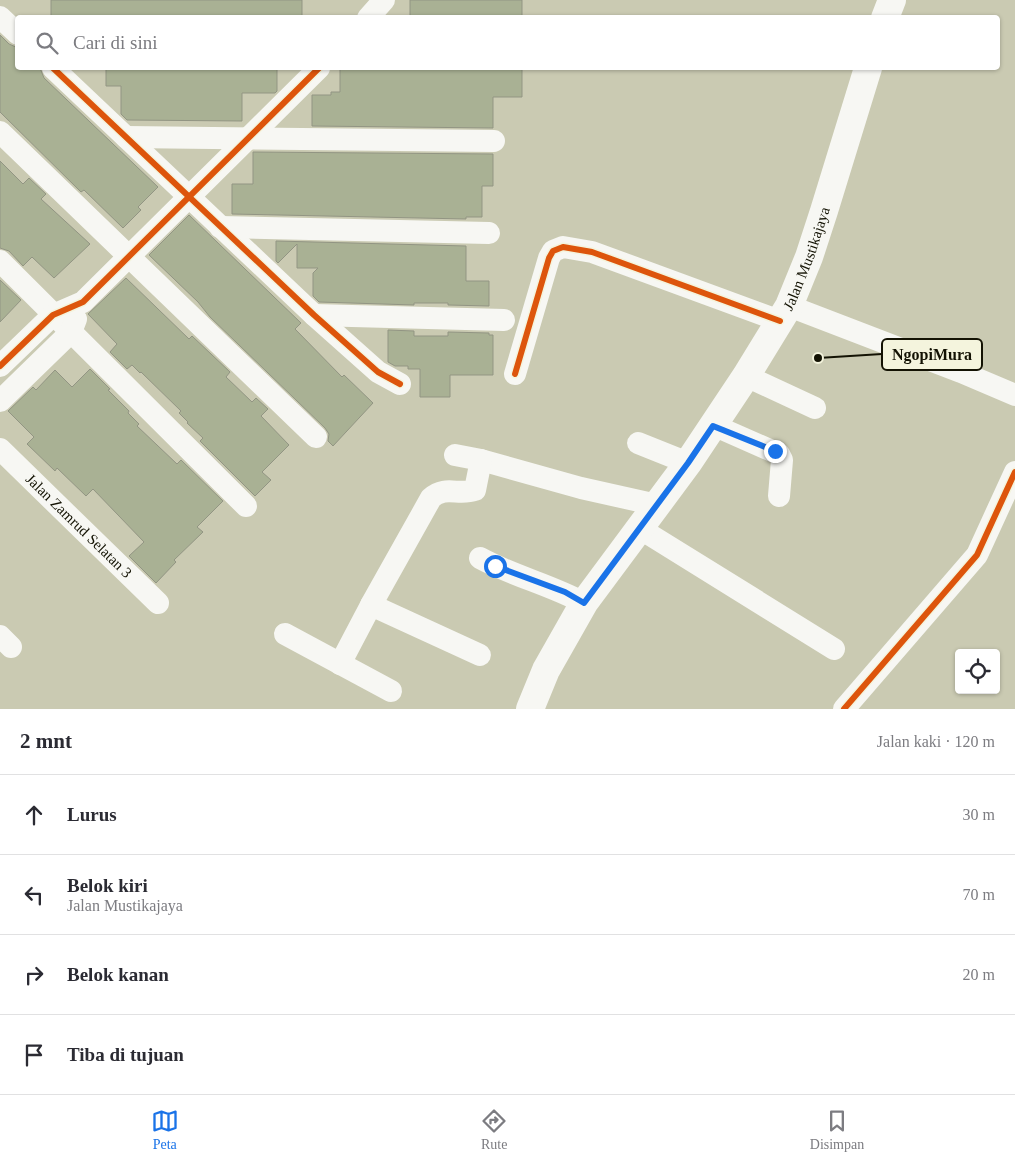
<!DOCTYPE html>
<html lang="id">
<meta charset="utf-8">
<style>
:root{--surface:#fff;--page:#f2f2f3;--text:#2b2b33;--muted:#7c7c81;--line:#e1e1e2;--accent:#1a73e8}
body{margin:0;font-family:Georgia,serif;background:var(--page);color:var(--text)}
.controls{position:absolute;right:15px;bottom:15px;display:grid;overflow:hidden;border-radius:5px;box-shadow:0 1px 4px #0004}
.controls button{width:45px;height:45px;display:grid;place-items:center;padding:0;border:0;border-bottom:1px solid var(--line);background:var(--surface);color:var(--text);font:25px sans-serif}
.stop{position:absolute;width:15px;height:15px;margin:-11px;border:4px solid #1a73e8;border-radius:50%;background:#fff}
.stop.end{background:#1a73e8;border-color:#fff;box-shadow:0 1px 5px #0008}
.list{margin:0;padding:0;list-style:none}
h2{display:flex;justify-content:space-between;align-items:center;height:65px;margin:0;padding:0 20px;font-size:21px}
h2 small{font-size:16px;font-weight:400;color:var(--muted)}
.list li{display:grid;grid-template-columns:32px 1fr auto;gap:15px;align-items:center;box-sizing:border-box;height:80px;padding:0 20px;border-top:1px solid var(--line)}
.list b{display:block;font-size:19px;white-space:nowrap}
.list p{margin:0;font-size:16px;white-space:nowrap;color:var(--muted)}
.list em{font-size:16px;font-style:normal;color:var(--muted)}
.icon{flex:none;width:28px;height:28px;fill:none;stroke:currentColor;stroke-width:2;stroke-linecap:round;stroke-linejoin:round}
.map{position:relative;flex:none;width:1015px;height:709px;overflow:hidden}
.search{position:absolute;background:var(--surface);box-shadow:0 1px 4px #0004;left:15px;right:15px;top:15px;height:55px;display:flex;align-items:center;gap:12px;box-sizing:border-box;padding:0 18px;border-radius:5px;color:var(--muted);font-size:19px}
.sheet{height:385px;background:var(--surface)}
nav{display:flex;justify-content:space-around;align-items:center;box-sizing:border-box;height:70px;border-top:1px solid var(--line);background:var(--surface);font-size:14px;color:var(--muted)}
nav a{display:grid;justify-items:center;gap:2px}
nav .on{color:var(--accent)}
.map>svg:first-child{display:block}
.building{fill:#a9b194;stroke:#929583}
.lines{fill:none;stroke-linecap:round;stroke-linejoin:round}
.street{stroke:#f7f7f3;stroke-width:22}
.secondary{stroke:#f7f7f3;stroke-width:28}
.cycleway-casing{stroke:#f4f4dd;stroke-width:9}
.cycleway{stroke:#dd550c;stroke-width:6}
.route{stroke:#1a73e8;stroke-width:6}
.labels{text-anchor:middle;stroke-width:4;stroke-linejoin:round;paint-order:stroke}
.street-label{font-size:15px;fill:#131203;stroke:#f4f4dd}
.leader{fill:none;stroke:#131203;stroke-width:2}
.callout-dot{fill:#131203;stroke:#f4f4dd;stroke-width:2}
.callout{fill:#f4f4dd;stroke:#131203;stroke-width:2}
.callout-label{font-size:16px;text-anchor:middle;font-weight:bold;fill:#131203}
</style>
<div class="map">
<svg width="1015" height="709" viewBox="0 0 1015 709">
<rect width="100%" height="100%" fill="#cacab2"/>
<g class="building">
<rect x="51" y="0" width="251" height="18"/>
<rect x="410" y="0" width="112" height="18"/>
<polygon points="0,35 9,44 18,48 18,68 40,68 44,78 158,187 138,207 141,210 123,228 84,190 81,192 0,112"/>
<polygon points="106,68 277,68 277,91 275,93 242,93 242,121 127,120 121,114 121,86 106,86"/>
<polygon points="340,68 522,68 522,97 493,97 493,128 312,126 312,95 331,95 331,92 340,92"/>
<polygon points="253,152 493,154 493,186 482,186 482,217 466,217 466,219 232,214 232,184 253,184"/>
<polygon points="0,161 23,184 29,178 46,194 41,199 90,244 54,278 32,257 23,266 9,251 0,248"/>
<polygon points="189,215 301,323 295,329 342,377 344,375 373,403 333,446 328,441 329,434 325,428 210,317 198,302 149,255"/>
<polygon points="276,241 466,246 466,281 489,281 489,306 448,305 448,303 414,303 414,305 319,302 313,296 313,273 318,268 297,268 297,244 278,263 276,261"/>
<polygon points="126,278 189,339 192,336 230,372 226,377 252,402 256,398 268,409 261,416 289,445 262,472 271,480 255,496 200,441 203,438 187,423 188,422 179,413 181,411 141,372 140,373 132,365 127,369 110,352 117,344 88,314"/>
<polygon points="0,280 21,300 0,322"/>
<polygon points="388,330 414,331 414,336 448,336 448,332 489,333 489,335 493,335 493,375 450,375 450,397 420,397 420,369 408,369 408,366 395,366 388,362"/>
<polygon points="90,369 110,389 108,390 129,411 128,413 139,424 137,426 177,464 181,460 223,501 197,527 203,532 174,560 176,562 156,583 129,556 144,542 93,489 86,496 57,468 55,471 27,444 34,437 8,411 33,387 36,390 55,370 72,387"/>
</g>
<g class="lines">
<g class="street">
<polyline points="0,17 18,34"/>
<polyline points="368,18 384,0"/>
<polyline points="53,68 314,315 378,372 400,384"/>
<polyline points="0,132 316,437"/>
<polyline points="126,137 494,141"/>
<polyline points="220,227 489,233"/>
<polyline points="0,261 246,506"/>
<polyline points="789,306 961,372 1015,395"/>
<polyline points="314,315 504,320"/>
<polyline points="0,366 53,315 83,302 319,68"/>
<polyline points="515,374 549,258 553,251 563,247 592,252 780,321"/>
<polyline points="746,376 815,408"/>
<polyline points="0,401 71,332 76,319"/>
<polyline points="713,425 779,454 782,460 779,496"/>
<polyline points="638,443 688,463"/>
<path id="s1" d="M0,449L158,603"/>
<polyline points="455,455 481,460 581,488 657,505"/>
<polyline points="639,528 834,649"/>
<path d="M480,558C513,576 551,585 584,603"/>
<polyline points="371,605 480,655"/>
<polyline points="285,634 391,691"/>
<polyline points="0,636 11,647"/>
<path d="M340,664L371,605L431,498C446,485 458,496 475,490L481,460"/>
<polyline points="844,709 977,555 1015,472"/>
</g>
<g class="secondary">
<polyline points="885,18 892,0"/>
<path id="s2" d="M530,709L546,670L584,603L688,463L746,376L789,306L809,257L824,211L868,68"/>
</g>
<defs>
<g id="cycleway">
<polyline points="53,68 314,315 378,372 400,384"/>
<polyline points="0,366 53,315 83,302 319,68"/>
<polyline points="515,374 549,258 553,251 563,247 592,252 780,321"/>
<polyline points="844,709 977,555 1015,472"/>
</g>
</defs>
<use href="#cycleway" class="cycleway-casing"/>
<use href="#cycleway" class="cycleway"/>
</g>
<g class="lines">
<polyline class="route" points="495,566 565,592 584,603 688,463 713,426 775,451"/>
</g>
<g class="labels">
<g class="street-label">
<text dy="5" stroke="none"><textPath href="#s2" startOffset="531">Jalan Mustikajaya</textPath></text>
<text dy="5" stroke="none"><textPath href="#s1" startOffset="110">Jalan Zamrud Selatan 3</textPath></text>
</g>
</g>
<path class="leader" d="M818 358L882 354"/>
<circle class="callout-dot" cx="818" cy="358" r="5"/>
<rect class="callout" x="882" y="339" width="100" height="31" rx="5"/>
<g class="callout-label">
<text x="932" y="360">NgopiMura</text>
</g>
</svg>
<div class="controls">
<button><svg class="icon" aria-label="locate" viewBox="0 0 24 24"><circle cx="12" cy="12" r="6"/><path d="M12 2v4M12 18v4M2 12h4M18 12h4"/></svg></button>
</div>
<div class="stop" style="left:495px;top:566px"></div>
<div class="stop end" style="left:775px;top:451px"></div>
<div class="search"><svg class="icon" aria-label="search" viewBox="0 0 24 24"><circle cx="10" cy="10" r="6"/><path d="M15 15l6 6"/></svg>Cari di sini</div>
</div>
<section class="sheet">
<h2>2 mnt<small>Jalan kaki · 120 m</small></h2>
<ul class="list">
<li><svg class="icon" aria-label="ahead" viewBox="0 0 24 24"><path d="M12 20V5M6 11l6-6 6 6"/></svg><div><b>Lurus</b></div><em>30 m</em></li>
<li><svg class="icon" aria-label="left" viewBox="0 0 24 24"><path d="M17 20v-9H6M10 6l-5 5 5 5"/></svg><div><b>Belok kiri</b><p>Jalan Mustikajaya</p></div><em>70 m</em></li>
<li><svg class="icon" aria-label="right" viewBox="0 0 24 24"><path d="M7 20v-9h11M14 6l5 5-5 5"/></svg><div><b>Belok kanan</b></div><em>20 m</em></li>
<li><svg class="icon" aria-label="arrive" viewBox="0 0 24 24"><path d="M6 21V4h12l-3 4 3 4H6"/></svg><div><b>Tiba di tujuan</b></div></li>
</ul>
</section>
<nav>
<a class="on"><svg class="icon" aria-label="map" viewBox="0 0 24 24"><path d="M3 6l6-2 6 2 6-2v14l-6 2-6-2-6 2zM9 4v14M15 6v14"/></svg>Peta</a>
<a><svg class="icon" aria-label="directions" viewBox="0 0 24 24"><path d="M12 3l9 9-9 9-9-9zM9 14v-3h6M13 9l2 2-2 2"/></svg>Rute</a>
<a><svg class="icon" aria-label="saved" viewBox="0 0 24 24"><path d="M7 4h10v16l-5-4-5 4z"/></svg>Disimpan</a>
</nav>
